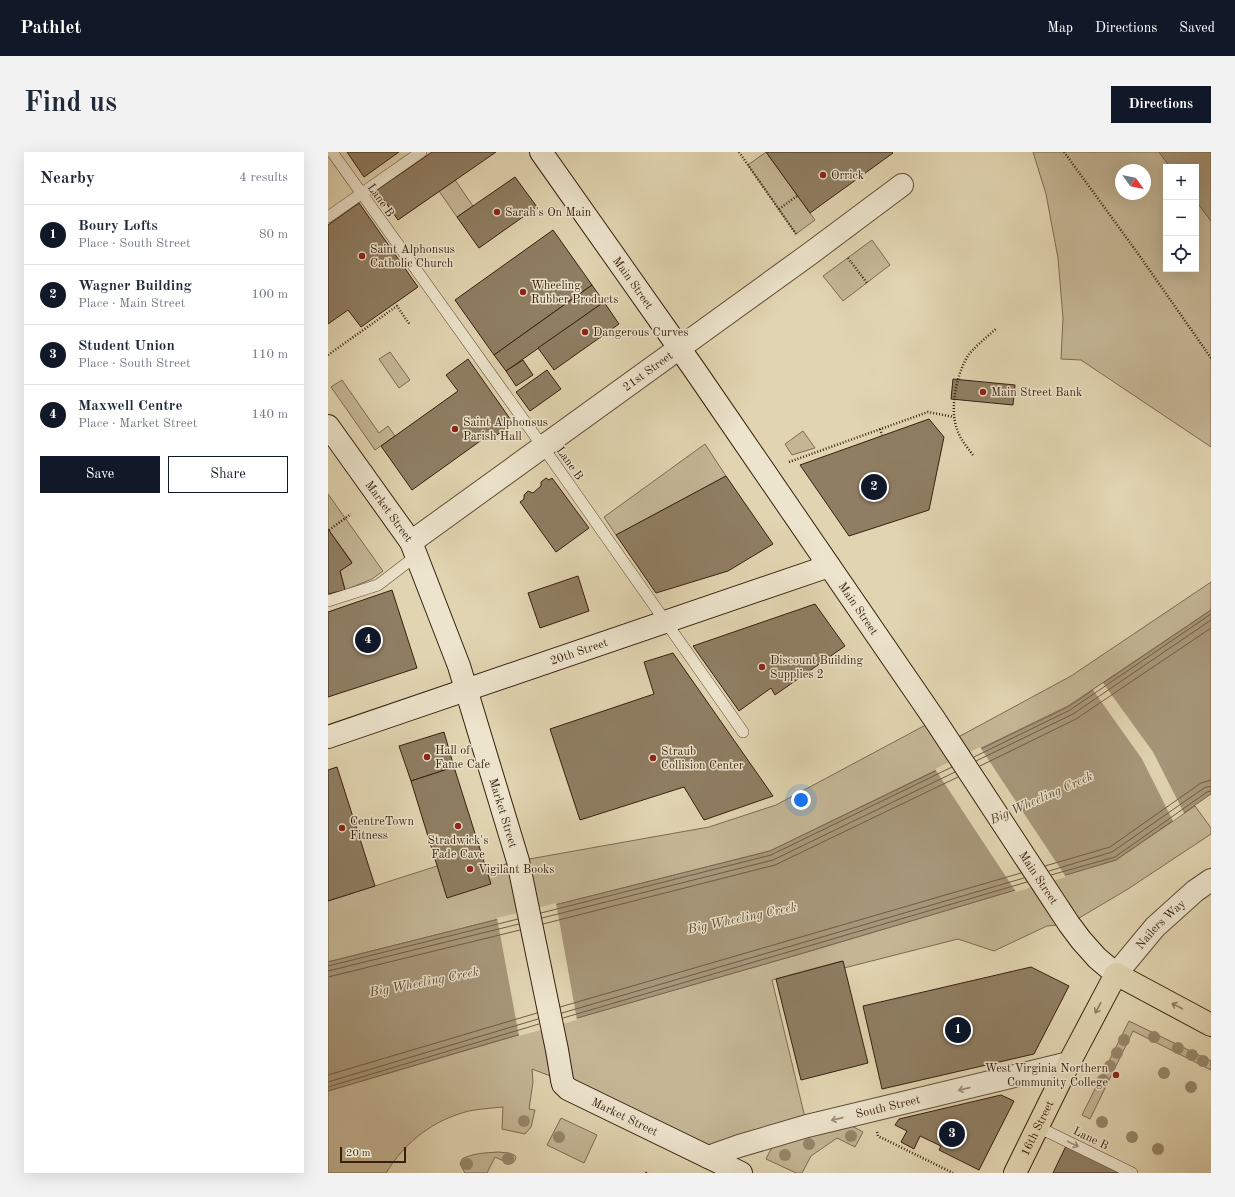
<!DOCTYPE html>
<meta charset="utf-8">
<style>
:root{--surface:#fff;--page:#f2f2f3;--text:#1f2937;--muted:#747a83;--line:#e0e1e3;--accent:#111827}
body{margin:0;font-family:"Old Standard TT",serif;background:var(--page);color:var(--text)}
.controls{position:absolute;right:12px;top:12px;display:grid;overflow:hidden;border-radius:0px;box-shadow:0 4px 16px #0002}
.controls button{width:36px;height:36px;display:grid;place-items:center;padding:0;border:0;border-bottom:1px solid var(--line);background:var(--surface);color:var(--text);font:20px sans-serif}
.compass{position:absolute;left:787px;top:12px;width:36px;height:36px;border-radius:50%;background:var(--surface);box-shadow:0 4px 16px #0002;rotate:123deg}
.scale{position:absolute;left:12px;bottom:10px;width:66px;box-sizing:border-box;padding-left:4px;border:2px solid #371f0e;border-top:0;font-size:11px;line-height:14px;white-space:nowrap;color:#371f0e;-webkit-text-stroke:3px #ece4cc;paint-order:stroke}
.you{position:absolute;left:473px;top:648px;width:14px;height:14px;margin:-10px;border:3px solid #fff;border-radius:50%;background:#1a73e8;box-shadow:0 0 0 6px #1a73e833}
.badge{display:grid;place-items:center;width:26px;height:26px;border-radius:50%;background:var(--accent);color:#fff;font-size:13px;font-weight:700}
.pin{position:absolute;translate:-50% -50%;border:2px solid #fff;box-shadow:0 1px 4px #0006}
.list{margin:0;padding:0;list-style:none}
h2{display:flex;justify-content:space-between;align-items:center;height:52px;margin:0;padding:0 16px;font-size:17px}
h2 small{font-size:13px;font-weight:400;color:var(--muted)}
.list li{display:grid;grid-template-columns:26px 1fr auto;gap:12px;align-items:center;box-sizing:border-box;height:60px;padding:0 16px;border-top:1px solid var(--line)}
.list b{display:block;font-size:15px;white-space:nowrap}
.list p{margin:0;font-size:13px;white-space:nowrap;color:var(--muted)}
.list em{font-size:13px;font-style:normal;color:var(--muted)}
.actions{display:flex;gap:8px;padding:12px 16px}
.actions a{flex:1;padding:9px 0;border:1px solid var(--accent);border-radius:0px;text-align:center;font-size:14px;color:var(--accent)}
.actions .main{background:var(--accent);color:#fff}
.icon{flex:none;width:22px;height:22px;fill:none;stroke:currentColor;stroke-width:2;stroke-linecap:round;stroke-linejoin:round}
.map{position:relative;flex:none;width:883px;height:1021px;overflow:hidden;border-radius:0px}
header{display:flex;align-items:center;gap:24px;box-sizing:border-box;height:56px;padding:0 20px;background:var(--accent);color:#fff}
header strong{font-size:19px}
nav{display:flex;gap:22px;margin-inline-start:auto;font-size:14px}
.intro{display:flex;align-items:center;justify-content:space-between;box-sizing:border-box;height:96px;padding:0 24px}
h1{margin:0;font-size:28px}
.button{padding:10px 18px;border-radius:0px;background:var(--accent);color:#fff;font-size:14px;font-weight:700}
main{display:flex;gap:24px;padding:0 24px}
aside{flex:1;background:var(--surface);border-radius:0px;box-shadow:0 4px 16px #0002}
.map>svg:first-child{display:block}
.green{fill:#c4b695;stroke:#7e6a52;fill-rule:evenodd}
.water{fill:#a7977a;stroke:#7a674f}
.pier{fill:#e1d5b1}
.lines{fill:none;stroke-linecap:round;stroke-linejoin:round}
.shore{stroke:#6f5b44;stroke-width:1}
.building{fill:#8f7e63;stroke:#371f0e}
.lane-casing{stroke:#624c37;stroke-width:12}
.street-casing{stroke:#624c37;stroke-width:24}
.secondary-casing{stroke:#371f0e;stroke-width:24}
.primary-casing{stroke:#371f0e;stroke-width:24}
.path{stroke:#371f0e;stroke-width:2.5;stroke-dasharray:1 2;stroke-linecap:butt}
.lane{stroke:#ece4cc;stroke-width:11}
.street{stroke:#ece4cc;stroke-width:22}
.secondary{stroke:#ece4cc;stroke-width:22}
.primary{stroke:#e1d5b1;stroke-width:22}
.tree{fill:#97866a}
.oneway{stroke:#8c7a60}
.oneway2{stroke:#9b8b76}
.poi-dot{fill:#8f2418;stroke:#ece4cc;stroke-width:1.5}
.labels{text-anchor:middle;stroke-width:3;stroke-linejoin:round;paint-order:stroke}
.poi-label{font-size:12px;fill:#371f0e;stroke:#ece4cc;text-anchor:start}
.street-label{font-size:12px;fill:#371f0e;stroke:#ece4cc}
.water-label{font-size:13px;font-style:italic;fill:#5e4934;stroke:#ece4cc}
</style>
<header>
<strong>Pathlet</strong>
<nav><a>Map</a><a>Directions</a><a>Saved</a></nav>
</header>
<div class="intro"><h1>Find us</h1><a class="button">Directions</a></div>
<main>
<aside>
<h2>Nearby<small>4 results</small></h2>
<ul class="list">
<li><span class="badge">1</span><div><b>Boury Lofts</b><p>Place · South Street</p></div><em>80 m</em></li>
<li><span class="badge">2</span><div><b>Wagner Building</b><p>Place · Main Street</p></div><em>100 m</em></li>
<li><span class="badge">3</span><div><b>Student Union</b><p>Place · South Street</p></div><em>110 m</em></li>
<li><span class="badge">4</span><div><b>Maxwell Centre</b><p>Place · Market Street</p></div><em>140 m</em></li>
</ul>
<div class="actions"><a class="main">Save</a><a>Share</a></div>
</aside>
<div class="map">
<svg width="883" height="1021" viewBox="0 0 883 1021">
<rect width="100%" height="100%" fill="#e1d5b1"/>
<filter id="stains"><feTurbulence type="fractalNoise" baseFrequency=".005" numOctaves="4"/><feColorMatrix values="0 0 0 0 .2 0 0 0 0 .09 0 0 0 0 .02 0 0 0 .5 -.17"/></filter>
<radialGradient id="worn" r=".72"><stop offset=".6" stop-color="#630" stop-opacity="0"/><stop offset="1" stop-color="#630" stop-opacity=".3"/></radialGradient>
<g class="green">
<polygon points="438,0 487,68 468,82 420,13"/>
<path d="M705,0H831L842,15H838V117H868V49L883,69V295L753,208L733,207L735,166L730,106L718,42ZM793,18H817V42H793Z"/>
<polygon points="127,28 145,54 129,65 111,39"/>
<polygon points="544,88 562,113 515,149 495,124"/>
<polygon points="62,200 82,228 71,236 51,207"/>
<polygon points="14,228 51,281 60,274 67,284 47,298 3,235"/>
<polygon points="475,279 487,296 464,303 457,292"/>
<polygon points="377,292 398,324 288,383 276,365"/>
<polygon points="0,342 55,419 44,427 17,438 12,419 24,410 0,377"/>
<polygon points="883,430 883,458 740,554 442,699 0,810 0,749 109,714 158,717 190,709 381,675 448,653 607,568 621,590 743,524"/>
<path d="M867,654L883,676V682L800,737L741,772L719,774L666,799L630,787L516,816L514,809L444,828L479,974L380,1005L233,928L204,917L205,930L201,957L207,958L203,975L197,982L174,977L175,955C164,956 152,957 141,959C105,968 77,990 58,1021H0V939L224,873L472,802L788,708Z"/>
<polygon points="801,869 883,909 883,918 805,879 762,967 754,963"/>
<polygon points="233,966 269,983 256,1011 219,993"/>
<polygon points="524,974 535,980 527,995 509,986 483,1004 474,1021 468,1021 438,1007 443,997 450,992"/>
<path d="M170,1000L181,1001L186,1003L188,1005C187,1009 186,1011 182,1012L167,1005L159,1021H137L132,1012L134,1007C145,1001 157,1001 170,1000Z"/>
</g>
<g class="water">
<polygon points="831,0 883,0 883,69 868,49 868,15 842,15"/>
<polygon points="883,458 883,642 788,708 472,802 155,893 0,939 0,810 442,699 740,555"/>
</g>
<g class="pier">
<polygon points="775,531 825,600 856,661 845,669 814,607 765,538"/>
<polygon points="652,595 738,725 688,740 607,617"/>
<polygon points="228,751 249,868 191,884 169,766"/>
</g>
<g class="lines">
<g class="shore">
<polyline points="646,605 742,558 883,462"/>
<polyline points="648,609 745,562 883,468"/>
<polyline points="652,614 748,567 883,476"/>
<polyline points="717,714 782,695 873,631 883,628"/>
<polyline points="721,719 784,700 876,636 883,634"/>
<polyline points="723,723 787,705 879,640 883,639"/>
<polyline points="213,761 443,703 624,615"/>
<polyline points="214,766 445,708 627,620"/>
<polyline points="215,772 447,713 630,625"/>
<polyline points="0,814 190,767"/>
<polyline points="0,819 191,772"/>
<polyline points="0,825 192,778"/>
<polyline points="232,855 693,721"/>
<polyline points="234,861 696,726"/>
<polyline points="235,866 699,730"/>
<polyline points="0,923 209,861"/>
<polyline points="0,930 210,867"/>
<polyline points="0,935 211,872"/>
</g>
</g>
<g class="building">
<polygon points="19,0 71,0 36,25"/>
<polygon points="104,0 168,0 70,68 49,38"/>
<polygon points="438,0 564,0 565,1 482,61"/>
<polygon points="187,25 209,55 151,96 129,65"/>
<polygon points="31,51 90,135 33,175 20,158 0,172 0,73"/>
<polygon points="225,78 264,133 166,203 127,148"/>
<polygon points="264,133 276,150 178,219 166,203"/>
<polygon points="276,150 291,172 226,218 210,196"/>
<polygon points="140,207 185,271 166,285 162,282 84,338 53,294 130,239 118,223"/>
<polygon points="195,208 205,223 188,234 178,219"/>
<polygon points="219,218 233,237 202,259 188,240"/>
<polygon points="625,227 687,233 685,253 623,247"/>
<polygon points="601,267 616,285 601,358 521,384 472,313"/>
<polygon points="398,324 445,392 400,419 328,441 288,383"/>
<polygon points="218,326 221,328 224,326 261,376 228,400 192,350 196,347 196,343 200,339 205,341 213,334 213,330"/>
<polygon points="0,377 24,411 12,419 17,438 0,442"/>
<polygon points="250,424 261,459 212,476 200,441"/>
<polygon points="64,438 89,516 0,545 0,460"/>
<polygon points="487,452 517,494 447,543 443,536 411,559 365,494"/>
<polygon points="345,501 445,644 376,668 356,635 252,668 222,577 326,542 316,510"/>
<polygon points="116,580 126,615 83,629 71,594"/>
<polygon points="9,615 47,734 0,749 0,618"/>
<polygon points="126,615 163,732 119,746 83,629"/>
<polygon points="515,809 540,911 473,928 448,827"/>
<polygon points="703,815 741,834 706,902 554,937 535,854"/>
<polygon points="673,943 686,949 651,1018 611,998 613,994 592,984 586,997 573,990 579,979 567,973 571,967"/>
<polygon points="738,994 793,1021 725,1021"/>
</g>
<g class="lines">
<defs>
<g id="lane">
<polyline points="4,0 215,295 415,580"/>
<polyline points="0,65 93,0"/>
<polyline points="0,449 50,433 88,404"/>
<polyline points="710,975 804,1021"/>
</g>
<g id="street">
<path id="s1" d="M83,390L483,101L574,33"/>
<path id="s2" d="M788,822L827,775L867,739L883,728"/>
<path id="s3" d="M380,1005L411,994L479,974L741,911"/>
</g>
<g id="secondary">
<path id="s4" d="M213,0L366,217L607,568L741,772L753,788L769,806L788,822"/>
<path id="s5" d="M0,274L83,390L131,514L190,709L229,898L234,928L235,932L240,937L413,1021"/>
<path id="s6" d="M0,585L501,414"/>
</g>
<g id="primary">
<path id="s7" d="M687,1021L741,911L788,822L883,873"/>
</g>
</defs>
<use href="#lane" class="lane-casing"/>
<use href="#street" class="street-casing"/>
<use href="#secondary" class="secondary-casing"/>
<use href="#primary" class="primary-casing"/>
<g class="path">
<polyline points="411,0 468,82"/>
<polyline points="736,0 811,103 883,206"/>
<polyline points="451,57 469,44"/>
<polyline points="520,106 539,131"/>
<polyline points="0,203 69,154 82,173"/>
<polyline points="552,277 554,283"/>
<path d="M645,303C639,295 632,287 629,277C621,257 629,218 642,201C650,192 660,184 669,176"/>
<polyline points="461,310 600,260 626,265"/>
<polyline points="1,378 23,362"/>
<polyline points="549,980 550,984 625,1021"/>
<polyline points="318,1021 319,1019"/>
</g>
<use href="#lane" class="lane"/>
<use href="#street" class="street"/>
<use href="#secondary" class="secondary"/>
<use href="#primary" class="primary"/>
</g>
<g class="tree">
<circle cx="826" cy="885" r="6"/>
<circle cx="796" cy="888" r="6"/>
<circle cx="850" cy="896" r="6"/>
<circle cx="789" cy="901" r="6"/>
<circle cx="864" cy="903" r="6"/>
<circle cx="875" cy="909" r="6"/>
<circle cx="782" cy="914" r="6"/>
<circle cx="836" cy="921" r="6"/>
<circle cx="775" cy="928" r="6"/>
<circle cx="863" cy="935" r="6"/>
<circle cx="196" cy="969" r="6"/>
<circle cx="774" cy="970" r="6"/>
<circle cx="523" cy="984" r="6"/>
<circle cx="231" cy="985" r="6"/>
<circle cx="804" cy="985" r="6"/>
<circle cx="481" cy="992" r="6"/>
<circle cx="830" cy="997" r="6"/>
<circle cx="457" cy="1003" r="6"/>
<circle cx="180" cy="1007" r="6"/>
<circle cx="139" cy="1012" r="6"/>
</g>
<defs><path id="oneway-shaft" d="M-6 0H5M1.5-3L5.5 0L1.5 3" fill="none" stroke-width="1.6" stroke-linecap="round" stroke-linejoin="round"/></defs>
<g class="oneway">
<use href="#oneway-shaft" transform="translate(849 854) rotate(-152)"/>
<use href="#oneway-shaft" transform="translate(770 856) rotate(118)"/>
</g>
<g class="oneway2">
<use href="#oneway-shaft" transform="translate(636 937) rotate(167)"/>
<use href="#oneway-shaft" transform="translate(509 967) rotate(167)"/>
<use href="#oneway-shaft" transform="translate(745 992) rotate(26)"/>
</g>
<g class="poi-dot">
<circle cx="495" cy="23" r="4"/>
<circle cx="169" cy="60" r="4"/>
<circle cx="34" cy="104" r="4"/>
<circle cx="195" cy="140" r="4"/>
<circle cx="257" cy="180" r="4"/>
<circle cx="655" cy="240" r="4"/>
<circle cx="127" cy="277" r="4"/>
<circle cx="434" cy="515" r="4"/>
<circle cx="99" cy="605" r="4"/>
<circle cx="325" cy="606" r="4"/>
<circle cx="130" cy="674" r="4"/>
<circle cx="14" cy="676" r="4"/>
<circle cx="142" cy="717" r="4"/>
<circle cx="788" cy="923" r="4"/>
</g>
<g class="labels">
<g class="poi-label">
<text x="503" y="27">Orrick</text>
<text x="177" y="64">Sarah's On Main</text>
<text x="42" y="101">Saint Alphonsus<tspan x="42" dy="14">Catholic Church</tspan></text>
<text x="203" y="137">Wheeling<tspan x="203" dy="14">Rubber Products</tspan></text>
<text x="265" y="184">Dangerous Curves</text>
<text x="663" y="244">Main Street Bank</text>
<text x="135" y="274">Saint Alphonsus<tspan x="135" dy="14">Parish Hall</tspan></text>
<text x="442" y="512">Discount Building<tspan x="442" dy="14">Supplies 2</tspan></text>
<text x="107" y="602">Hall of<tspan x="107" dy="14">Fame Cafe</tspan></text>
<text x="333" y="603">Straub<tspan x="333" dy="14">Collision Center</tspan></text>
<text x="22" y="673">CentreTown<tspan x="22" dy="14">Fitness</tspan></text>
<text x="130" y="692" text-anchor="middle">Stradwick's<tspan x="130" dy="14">Fade Cave</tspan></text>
<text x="150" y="721">Vigilant Books</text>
<text x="780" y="920" text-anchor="end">West Virginia Northern<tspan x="780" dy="14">Community College</tspan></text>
</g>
<g class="street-label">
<text transform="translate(53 48) rotate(55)" y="4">Lane B</text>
<text dy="4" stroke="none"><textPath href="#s4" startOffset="160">Main Street</textPath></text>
<text dy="4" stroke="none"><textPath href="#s1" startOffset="292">21st Street</textPath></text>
<text transform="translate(242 311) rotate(55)" y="4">Lane B</text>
<text dy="4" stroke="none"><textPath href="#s5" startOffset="105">Market Street</textPath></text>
<text dy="4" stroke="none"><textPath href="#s4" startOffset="556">Main Street</textPath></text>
<text dy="4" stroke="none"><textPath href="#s6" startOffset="265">20th Street</textPath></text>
<text dy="4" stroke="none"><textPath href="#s5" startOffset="429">Market Street</textPath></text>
<text dy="4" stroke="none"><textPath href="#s4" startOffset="880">Main Street</textPath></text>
<text dy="4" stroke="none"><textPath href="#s2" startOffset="67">Nailers Way</textPath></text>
<text dy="4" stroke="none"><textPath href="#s3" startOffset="187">South Street</textPath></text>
<text dy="4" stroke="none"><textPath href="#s5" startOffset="777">Market Street</textPath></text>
<text dy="4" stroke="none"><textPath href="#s7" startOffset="50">16th Street</textPath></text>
<text transform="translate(763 986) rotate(26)" y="4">Lane B</text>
</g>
<g class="water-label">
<text transform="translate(713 645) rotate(-24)" y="5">Big Wheeling Creek</text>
<text transform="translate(414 765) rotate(-12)" y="5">Big Wheeling Creek</text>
<text transform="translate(96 829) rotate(-11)" y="5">Big Wheeling Creek</text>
</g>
</g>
<rect width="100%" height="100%" filter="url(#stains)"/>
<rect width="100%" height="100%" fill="url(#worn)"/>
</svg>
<div class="controls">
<button>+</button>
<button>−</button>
<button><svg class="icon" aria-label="locate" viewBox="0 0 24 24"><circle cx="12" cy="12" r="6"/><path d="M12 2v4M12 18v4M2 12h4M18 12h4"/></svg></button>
</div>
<svg class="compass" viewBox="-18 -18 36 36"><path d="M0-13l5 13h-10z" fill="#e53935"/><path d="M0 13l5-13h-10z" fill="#747a83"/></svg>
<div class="scale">20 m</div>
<div class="you"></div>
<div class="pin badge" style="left:630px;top:878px">1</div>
<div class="pin badge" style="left:546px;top:335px">2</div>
<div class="pin badge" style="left:624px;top:982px">3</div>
<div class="pin badge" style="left:40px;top:488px">4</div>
</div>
</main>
